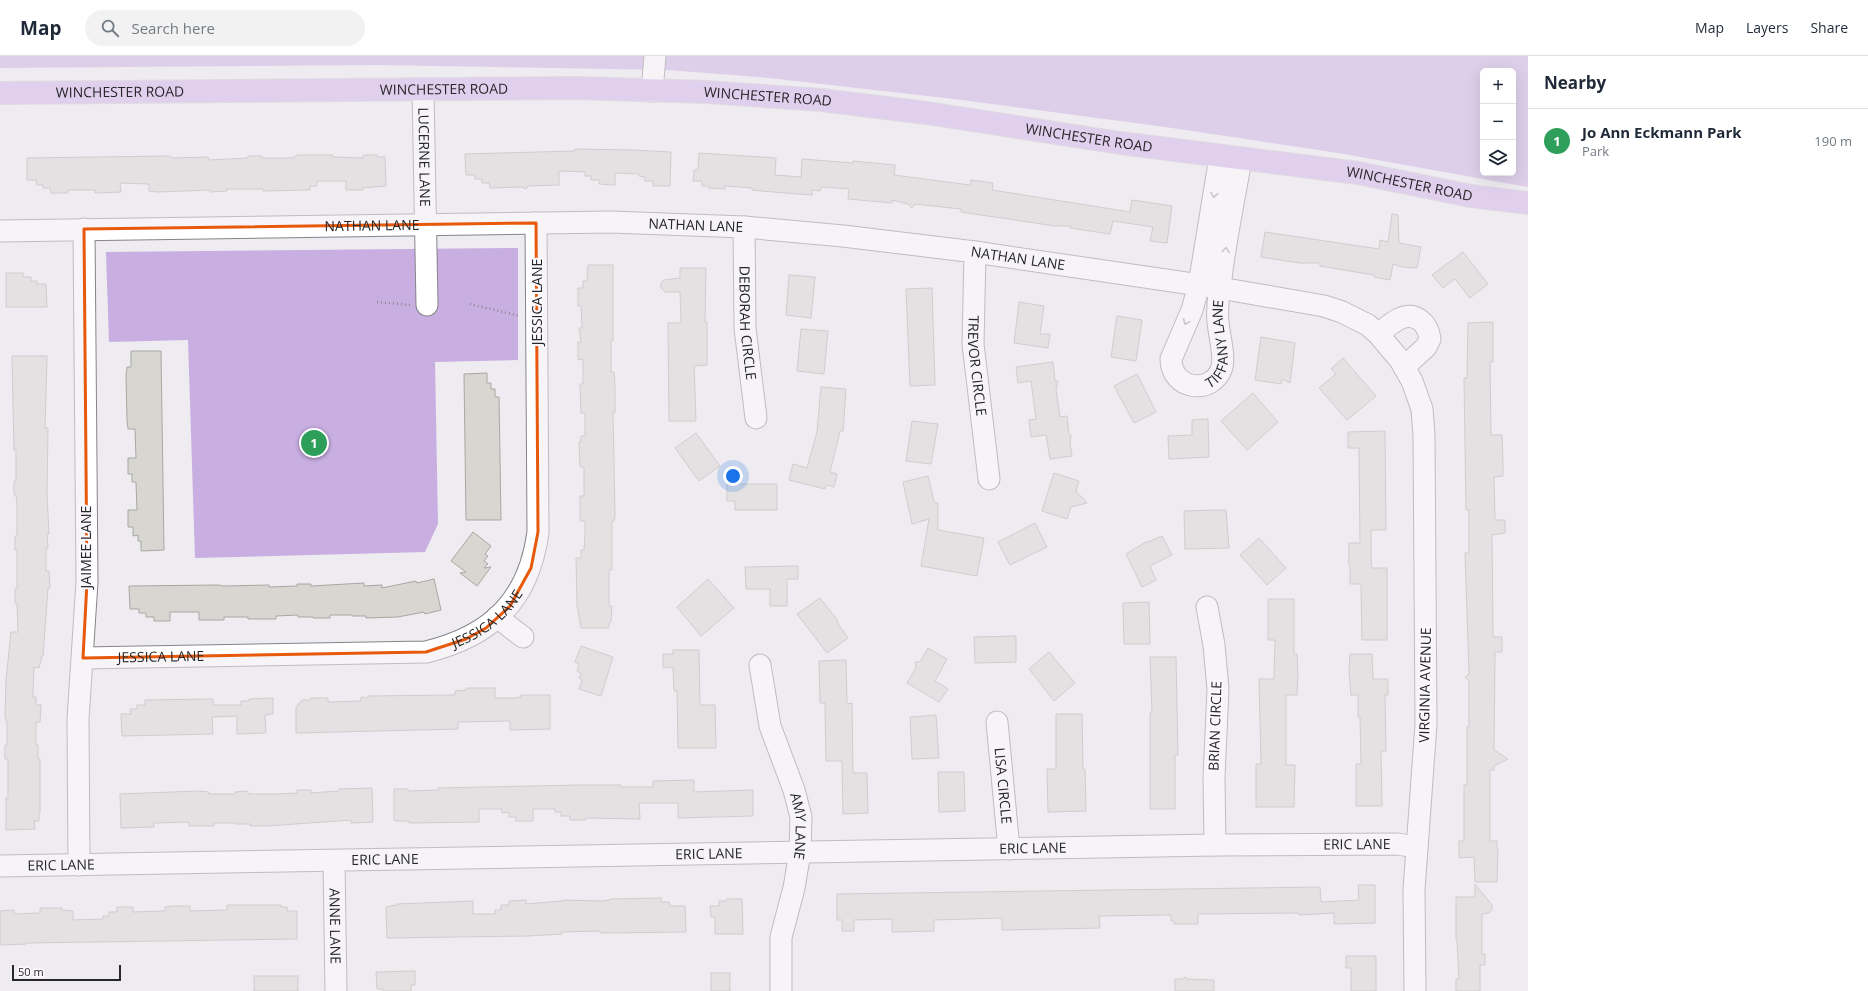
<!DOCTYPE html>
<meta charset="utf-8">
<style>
:root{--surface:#fff;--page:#f2f2f3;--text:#1f2937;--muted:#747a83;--line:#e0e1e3;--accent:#7c3aed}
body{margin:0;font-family:"Open Sans",sans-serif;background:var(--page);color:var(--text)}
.controls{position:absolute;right:12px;top:12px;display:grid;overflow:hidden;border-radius:6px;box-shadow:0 4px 16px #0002}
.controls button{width:36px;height:36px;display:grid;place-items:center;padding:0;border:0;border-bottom:1px solid var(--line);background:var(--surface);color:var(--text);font:20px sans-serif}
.scale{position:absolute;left:12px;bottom:10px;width:109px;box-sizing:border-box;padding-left:4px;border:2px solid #272628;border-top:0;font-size:11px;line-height:14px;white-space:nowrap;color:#272628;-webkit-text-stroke:3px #fbf8fe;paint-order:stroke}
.you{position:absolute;left:733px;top:420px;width:14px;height:14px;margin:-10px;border:3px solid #fff;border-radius:50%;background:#1a73e8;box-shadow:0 0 0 6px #1a73e833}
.badge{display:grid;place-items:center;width:26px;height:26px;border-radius:50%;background:var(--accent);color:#fff;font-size:13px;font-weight:700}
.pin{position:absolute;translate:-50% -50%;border:2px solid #fff;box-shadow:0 1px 4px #0006}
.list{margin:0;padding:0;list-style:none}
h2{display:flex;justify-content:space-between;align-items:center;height:52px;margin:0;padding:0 16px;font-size:17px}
h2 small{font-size:13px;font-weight:400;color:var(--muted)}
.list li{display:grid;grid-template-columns:26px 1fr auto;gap:12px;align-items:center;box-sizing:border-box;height:64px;padding:0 16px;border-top:1px solid var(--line)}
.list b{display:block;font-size:15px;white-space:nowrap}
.list p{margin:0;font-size:13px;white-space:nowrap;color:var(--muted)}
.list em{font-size:13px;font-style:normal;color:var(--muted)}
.icon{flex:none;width:22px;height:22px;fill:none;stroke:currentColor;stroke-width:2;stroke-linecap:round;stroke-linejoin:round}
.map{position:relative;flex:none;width:1528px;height:935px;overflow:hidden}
header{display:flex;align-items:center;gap:24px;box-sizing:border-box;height:56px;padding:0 20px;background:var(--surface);border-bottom:1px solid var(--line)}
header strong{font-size:19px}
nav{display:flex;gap:22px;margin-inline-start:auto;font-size:14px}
.search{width:280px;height:36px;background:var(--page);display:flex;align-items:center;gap:10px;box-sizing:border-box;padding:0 14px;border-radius:22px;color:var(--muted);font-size:15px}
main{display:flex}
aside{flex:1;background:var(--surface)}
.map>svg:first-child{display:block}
.green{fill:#c8aee1;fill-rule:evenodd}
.building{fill:#d7d6d0;stroke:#a8a8a2}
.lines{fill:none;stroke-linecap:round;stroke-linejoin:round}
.minor-casing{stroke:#87848a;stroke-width:23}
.major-casing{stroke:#cbcbcb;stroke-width:24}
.path{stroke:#8e8c90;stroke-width:2.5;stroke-dasharray:1 3;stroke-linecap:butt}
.minor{stroke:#fff;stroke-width:21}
.major{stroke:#d0adec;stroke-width:22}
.oneway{stroke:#9e9d9e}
.marked{fill:none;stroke:#e8590c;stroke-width:3;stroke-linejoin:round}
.labels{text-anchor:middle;stroke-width:4;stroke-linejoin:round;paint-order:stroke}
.street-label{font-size:14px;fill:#272628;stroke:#fbf8fe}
</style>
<header>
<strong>Map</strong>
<div class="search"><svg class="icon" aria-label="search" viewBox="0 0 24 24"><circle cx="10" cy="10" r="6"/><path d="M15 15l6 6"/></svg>Search here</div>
<nav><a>Map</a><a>Layers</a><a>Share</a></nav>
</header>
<main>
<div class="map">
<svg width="1528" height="935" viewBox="0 0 1528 935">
<rect width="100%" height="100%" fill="#eeebf1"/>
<g class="green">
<path d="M0,0H1528V131L1338,97L1165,71L962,44L769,22L667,14L376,9L0,12ZM1483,15H1513V117H1483Z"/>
<polygon points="518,192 518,304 435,306 438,468 425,496 195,502 188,284 109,286 106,196"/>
</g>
<g class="building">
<polygon points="575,93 631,94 671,96 670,130 653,130 653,125 645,125 645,121 639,120 639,118 615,117 615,129 599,128 599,124 591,124 591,120 585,120 585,116 559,115 559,129 528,130 526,133 522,131 490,132 489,127 482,127 482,123 475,123 475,119 466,119 465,98 575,95"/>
<polygon points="699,97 776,102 775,119 801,121 802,103 853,107 853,105 895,109 894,119 970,129 971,124 993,127 992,134 1130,156 1132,144 1172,150 1167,187 1150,185 1153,171 1113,165 1110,178 1070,172 1070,170 1055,170 961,156 961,153 915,148 912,152 908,148 892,144 892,147 848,143 849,133 821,131 820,135 812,134 812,139 761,135 752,134 752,132 725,130 725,133 709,132 709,130 702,130 702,125 693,125 694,114 698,114"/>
<polygon points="297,99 333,99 333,101 363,102 363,99 377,99 377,101 385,101 386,130 363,132 363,134 346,134 346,125 317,125 317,130 310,130 310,134 263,135 263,133 227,133 227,135 210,136 210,134 157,136 149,135 149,128 120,127 121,136 95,137 95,134 68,134 68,137 51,137 50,132 43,132 43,129 37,129 36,124 27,124 27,102 169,100 173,102 208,101 209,104 248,102 248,100 262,100 262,102 293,102"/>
<polygon points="1392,158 1398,159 1399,187 1421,191 1417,212 1402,211 1393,208 1390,224 1374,221 1374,219 1320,210 1320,207 1300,207 1261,201 1265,176 1379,193 1380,184 1388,186"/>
<polygon points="1463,196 1488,228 1470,242 1455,223 1443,232 1432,219"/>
<polygon points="588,209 613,209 613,285 611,285 611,316 614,316 615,332 615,356 613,356 615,460 614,465 612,465 612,514 609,514 609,550 612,550 611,566 609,567 609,572 581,572 577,549 576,502 581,502 581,494 584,494 585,478 585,465 580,465 580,440 584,440 584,411 580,411 579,386 581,386 581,380 585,380 585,357 581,357 580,328 583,328 583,303 578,304 578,286 581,286 579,272 582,272 581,250 578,250 578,232 583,232 583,225 587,225"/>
<polygon points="680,212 706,212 705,266 707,266 707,309 694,310 696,365 669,365 668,267 681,267 680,236 665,236 661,232 661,227 664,224 680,222"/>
<polygon points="6,217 23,217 23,221 31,221 31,225 37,225 37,228 46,228 47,251 6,251"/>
<polygon points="789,219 815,221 811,262 786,259"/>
<polygon points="932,232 935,329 910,330 906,233"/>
<polygon points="1019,246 1044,250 1040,278 1050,278 1048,292 1014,287"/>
<polygon points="1117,260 1142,264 1136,305 1111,301"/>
<polygon points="1493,266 1493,306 1490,306 1491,379 1502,379 1503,407 1503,420 1494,421 1495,464 1505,464 1505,477 1492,479 1493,581 1502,581 1502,596 1495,596 1494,694 1508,703 1494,710 1494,714 1490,714 1490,785 1497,785 1497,793 1498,793 1497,826 1475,826 1474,801 1459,802 1459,785 1464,785 1464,729 1467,729 1467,671 1469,671 1469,625 1465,621 1469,618 1465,497 1469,497 1469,454 1466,454 1464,322 1467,322 1468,267"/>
<polygon points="801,273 828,275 824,318 797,315"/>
<polygon points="1261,281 1295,287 1290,327 1282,323 1281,328 1255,324"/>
<polygon points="131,295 161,295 164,494 141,495 141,485 138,485 138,479 133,480 133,471 128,471 128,454 137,454 136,426 132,426 132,418 128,418 128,402 136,402 135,373 128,373 127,365 126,319 127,311 131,311"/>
<polygon points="12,300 47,300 45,372 48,372 47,437 49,478 47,478 48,492 46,492 46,515 49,515 50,532 48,532 43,600 42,600 39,612 34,611 33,635 33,641 36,641 36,649 41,649 40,666 36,666 36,689 38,689 38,703 40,703 40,757 39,757 39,765 34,765 35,773 6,774 6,742 8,742 8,703 5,703 5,689 7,689 7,665 6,665 5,660 6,624 11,576 18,576 17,547 15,547 15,533 17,533 17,493 15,494 15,480 17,480 17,448 16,439 14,439 14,425 16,425 16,394 14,394"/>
<polygon points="1343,302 1376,340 1347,364 1319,332 1336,318 1331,313"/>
<polygon points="1053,306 1055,325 1058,325 1056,333 1060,361 1067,360 1069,379 1071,379 1070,387 1072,400 1050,403 1046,379 1031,381 1029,364 1036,363 1031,325 1018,327 1016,311"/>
<polygon points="487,317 487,327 491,327 491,333 495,333 495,341 499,341 501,464 466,464 464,318"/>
<polygon points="1137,318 1156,356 1134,367 1114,330"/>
<polygon points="821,331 846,333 843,375 840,375 830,416 837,418 834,431 826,429 825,433 789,424 793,408 807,412 817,376"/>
<polygon points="1253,337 1278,366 1247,394 1221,365"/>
<polygon points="1208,363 1209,401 1169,403 1168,380 1192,379 1192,364"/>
<polygon points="912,365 938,368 931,408 906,405"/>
<polygon points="1385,375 1386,474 1371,474 1371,503 1372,512 1387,512 1387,584 1362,584 1361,528 1350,528 1350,512 1348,504 1349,503 1349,487 1360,487 1359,392 1348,392 1348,376"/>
<polygon points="696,377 720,410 699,425 675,392"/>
<polygon points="1054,417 1079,425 1076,435 1087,447 1071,451 1067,463 1042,455"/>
<polygon points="928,420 934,446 938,447 938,474 984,482 977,520 921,510 929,463 912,468 903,426"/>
<polygon points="727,428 777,428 777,454 735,454 735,445 727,445"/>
<polygon points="1214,454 1226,454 1229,492 1185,493 1184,455"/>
<polygon points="1035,467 1047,491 1010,509 998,486"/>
<polygon points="473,476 491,490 485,498 488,500 484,505 488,508 484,512 491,511 477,530 460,517 466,516 451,505"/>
<polygon points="1162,480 1172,499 1150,510 1156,524 1142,531 1126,498 1146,486 1148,486"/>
<polygon points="1259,482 1286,512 1267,529 1240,499"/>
<polygon points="798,510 798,523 787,523 787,550 770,550 770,533 746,533 745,511"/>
<polygon points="434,523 441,554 425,558 424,556 398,561 366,562 366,560 352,560 352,559 330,559 330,562 313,562 313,561 298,561 298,559 276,560 276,563 248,563 248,561 224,561 224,564 199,564 199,556 170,556 170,565 154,565 154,561 146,561 146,557 139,557 139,553 130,553 129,530 219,529 223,530 269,529 269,531 297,530 297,528 311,528 311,530 364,527 364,530 382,529 382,532 416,525 417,527"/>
<polygon points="708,523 734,552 701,580 677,551"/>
<polygon points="820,542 838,565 837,566 848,582 827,597 797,558"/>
<polygon points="1268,543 1294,543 1294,598 1297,598 1298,620 1297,639 1286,639 1286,709 1295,709 1294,751 1256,751 1256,708 1261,708 1259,623 1274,623 1275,584 1268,584"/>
<polygon points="1149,546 1150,588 1124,588 1123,547"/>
<polygon points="1016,580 1016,606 975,607 974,581"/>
<polygon points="581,590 613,601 601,640 579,633 582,624 579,622 581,617 577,615 579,608 575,606"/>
<polygon points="928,592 947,603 935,625 948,633 939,646 907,627 916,612 915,606 920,606"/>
<polygon points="673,594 699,594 700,649 715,649 716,692 678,692 677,635 674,635 673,611 663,612 663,598 673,598"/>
<polygon points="1049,596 1075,627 1054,645 1029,613"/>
<polygon points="1350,598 1372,598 1373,623 1388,623 1388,639 1385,639 1386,695 1381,695 1382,750 1356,750 1356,708 1361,708 1360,661 1358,661 1358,639 1351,639 1349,615"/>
<polygon points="1150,601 1176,601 1178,699 1175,699 1175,753 1150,753 1150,657 1152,656"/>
<polygon points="846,604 847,648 852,647 853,717 867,717 868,757 843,758 842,705 826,705 825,647 820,647 819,605"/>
<polygon points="466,632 495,632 495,642 513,642 521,641 521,639 550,639 550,673 510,674 510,665 458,666 458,673 296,677 296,651 302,644 311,644 311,642 328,642 328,646 361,645 361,641 368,642 368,640 455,639 455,635 466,634"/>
<polygon points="273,642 273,658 265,659 266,677 237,678 237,660 212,661 213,678 122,680 121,658 131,658 130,653 137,653 137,649 145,649 145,644 213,643 213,649 241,649 241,645 249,645 249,643"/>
<polygon points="1056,658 1082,658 1083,713 1085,713 1086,755 1048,756 1047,713 1056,713"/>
<polygon points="936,659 939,702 912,703 910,661"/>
<polygon points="938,716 964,716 965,755 939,756"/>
<polygon points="694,724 694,736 753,734 753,760 678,762 678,747 639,747 640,763 586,762 586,764 570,764 570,760 561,760 561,756 555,756 555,753 533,753 533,765 516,765 516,761 509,761 509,756 502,757 502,753 479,753 479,766 409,767 409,765 395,765 394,764 394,733 408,733 408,735 438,734 438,732 581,729 621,729 621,731 653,731 653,725"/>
<polygon points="372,732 373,766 351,767 351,764 267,770 250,770 250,768 235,768 235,767 214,767 214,770 189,770 189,766 154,767 154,771 121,772 120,738 199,735 209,736 209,738 235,738 235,736 248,735 248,738 279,738 297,737 297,734 311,734 311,737 339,735 339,733"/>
<polygon points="1475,828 1492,849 1492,854 1489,857 1482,858 1482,898 1485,898 1485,909 1480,909 1480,935 1456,935 1456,923 1459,923 1457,884 1456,884 1456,841 1475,841"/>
<polygon points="1358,829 1375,829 1375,867 1334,868 1334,857 1300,859 1297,857 1198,858 1198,868 1174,868 1174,865 1171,865 1171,859 1099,860 1100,872 1002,874 1002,862 934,864 934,875 892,876 892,863 854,864 854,875 842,875 842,864 837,864 837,838 1320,831 1321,846 1359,844"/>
<polygon points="661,842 661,846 669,846 670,850 685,850 686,876 600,877 600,875 562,876 562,878 527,880 387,882 386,851 397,849 397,848 473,845 473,858 495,858 495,854 501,854 501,849 509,849 509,845 526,844 526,848 562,845 562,844 602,845 610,844 610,843"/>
<polygon points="726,843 742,843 743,878 715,878 715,861 711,861 710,850 719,850 719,845 726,845"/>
<polygon points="227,849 281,849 281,851 287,851 287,855 297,855 297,883 26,887 26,888 0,889 0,855 14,854 14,858 40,857 40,852 62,852 62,854 73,855 73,864 103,863 103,860 109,860 109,856 117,856 117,851 133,851 133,856 165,855 165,851 173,850 190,850 190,855 227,854"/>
<polygon points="1346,900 1376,900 1376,935 1351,935 1351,912 1346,912"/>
<polygon points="415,915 415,929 411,929 411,935 383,935 383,933 377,933 376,916"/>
<rect x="711" y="917" width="19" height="18"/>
<rect x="254" y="920" width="44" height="15"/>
<polygon points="1185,921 1187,923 1214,924 1214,935 1175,935 1175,923 1182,923"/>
</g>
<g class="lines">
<defs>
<g id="minor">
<path id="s1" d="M423,33L427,249"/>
<polyline points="652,35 655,0"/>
<path id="s2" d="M1220,101L1199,229L1192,254L1171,303C1171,334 1213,340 1222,311C1225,300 1219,278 1218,266C1217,255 1218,243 1220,232C1224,189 1234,146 1241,103"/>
<path id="s3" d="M744,171L745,272L756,362"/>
<path id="s4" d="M0,175L611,166L744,171L843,180L975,196L1220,232L1324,250L1342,256L1368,269L1378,278L1400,304L1412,325L1422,353L1424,379L1426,668L1414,834L1415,935"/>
<path id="s5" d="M975,196L973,288L989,423"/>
<path d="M1378,278C1385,273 1391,267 1399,263C1415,255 1428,267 1430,283L1426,291L1404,311"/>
<polyline points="1207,551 1214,589 1218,633 1214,721 1215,789"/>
<polyline points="497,561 523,581"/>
<path id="s6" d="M83,602L426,596C492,580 529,544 538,476L536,167"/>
<path id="s7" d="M760,609L770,670L794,734L801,761L800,796L794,832L781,881V935"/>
<path id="s8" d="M997,666L1009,793"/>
<path id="s9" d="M334,805L336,935"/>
<polyline points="79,809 78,663 87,526 84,173"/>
<path id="s10" d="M0,810L1215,789L1397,788L1417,791"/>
</g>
<g id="major">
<path id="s11" d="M0,37L576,32L707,36L821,44L927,57L1120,87L1358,117L1471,140L1528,147"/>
</g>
</defs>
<use href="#minor" class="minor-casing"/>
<use href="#major" class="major-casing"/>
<g class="path">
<polyline points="377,246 411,249"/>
<polyline points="470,248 520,260"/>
</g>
<use href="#minor" class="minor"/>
<use href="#major" class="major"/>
</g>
<defs><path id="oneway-chevron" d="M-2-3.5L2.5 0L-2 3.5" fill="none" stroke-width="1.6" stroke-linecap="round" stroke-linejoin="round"/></defs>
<g class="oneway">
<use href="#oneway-chevron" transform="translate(1214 139) rotate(100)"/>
<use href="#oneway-chevron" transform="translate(1226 194) rotate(-81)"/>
<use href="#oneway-chevron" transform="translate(1186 266) rotate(114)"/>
</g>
<path d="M0 0H1528V935H0ZM536,167L538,476L531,512L510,550L486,572L466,583L426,596L83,602L87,526L84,173Z" fill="#eeebf1" fill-opacity=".55" fill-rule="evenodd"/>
<path class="marked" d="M536,167L538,476L531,512L510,550L486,572L466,583L426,596L83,602L87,526L84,173Z"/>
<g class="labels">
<g class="street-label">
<text dy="5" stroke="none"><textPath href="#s11" startOffset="444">WINCHESTER ROAD</textPath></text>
<text dy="5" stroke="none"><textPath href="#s11" startOffset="120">WINCHESTER ROAD</textPath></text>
<text dy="5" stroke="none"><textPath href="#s11" startOffset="768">WINCHESTER ROAD</textPath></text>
<text dy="5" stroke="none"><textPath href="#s11" startOffset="1092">WINCHESTER ROAD</textPath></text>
<text dy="5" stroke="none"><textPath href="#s1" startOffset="68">LUCERNE LANE</textPath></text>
<text dy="5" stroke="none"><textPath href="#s11" startOffset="1416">WINCHESTER ROAD</textPath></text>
<text dy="5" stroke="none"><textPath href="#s4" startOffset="372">NATHAN LANE</textPath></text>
<text dy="5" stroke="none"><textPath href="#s4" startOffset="696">NATHAN LANE</textPath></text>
<text dy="5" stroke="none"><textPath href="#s4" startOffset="1020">NATHAN LANE</textPath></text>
<text transform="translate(537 246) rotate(-90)" y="5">JESSICA LANE</text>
<text dy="5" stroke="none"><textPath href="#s3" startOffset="96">DEBORAH CIRCLE</textPath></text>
<text dy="5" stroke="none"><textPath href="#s2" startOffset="306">TIFFANY LANE</textPath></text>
<text dy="5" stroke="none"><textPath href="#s5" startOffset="114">TREVOR CIRCLE</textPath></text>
<text transform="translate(86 491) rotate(-90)" y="5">JAIMEE LANE</text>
<text dy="5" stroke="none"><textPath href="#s6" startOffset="414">JESSICA LANE</textPath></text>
<text dy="5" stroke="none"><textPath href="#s6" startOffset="78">JESSICA LANE</textPath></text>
<text transform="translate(1425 629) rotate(-89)" y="5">VIRGINIA AVENUE</text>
<text transform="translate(1215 670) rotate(-88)" y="5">BRIAN CIRCLE</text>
<text dy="5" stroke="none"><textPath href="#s8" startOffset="64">LISA CIRCLE</textPath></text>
<text dy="5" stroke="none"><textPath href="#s7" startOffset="167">AMY LANE</textPath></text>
<text dy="5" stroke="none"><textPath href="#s10" startOffset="1357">ERIC LANE</textPath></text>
<text dy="5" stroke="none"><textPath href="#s10" startOffset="1033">ERIC LANE</textPath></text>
<text dy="5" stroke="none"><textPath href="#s10" startOffset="709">ERIC LANE</textPath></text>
<text dy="5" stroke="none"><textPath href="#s10" startOffset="385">ERIC LANE</textPath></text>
<text dy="5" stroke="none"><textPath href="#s10" startOffset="61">ERIC LANE</textPath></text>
<text dy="5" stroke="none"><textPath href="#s9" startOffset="65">ANNE LANE</textPath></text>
</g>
</g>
</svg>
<div class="controls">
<button>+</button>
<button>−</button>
<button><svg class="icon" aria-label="layers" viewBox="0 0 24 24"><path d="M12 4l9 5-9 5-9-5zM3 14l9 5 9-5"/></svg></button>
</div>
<div class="scale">50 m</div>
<div class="you"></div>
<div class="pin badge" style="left:314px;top:387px;background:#2e9e5b">1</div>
</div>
<aside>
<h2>Nearby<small></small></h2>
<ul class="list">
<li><span class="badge" style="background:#2e9e5b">1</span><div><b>Jo Ann Eckmann Park</b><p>Park</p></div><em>190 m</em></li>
</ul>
</aside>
</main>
